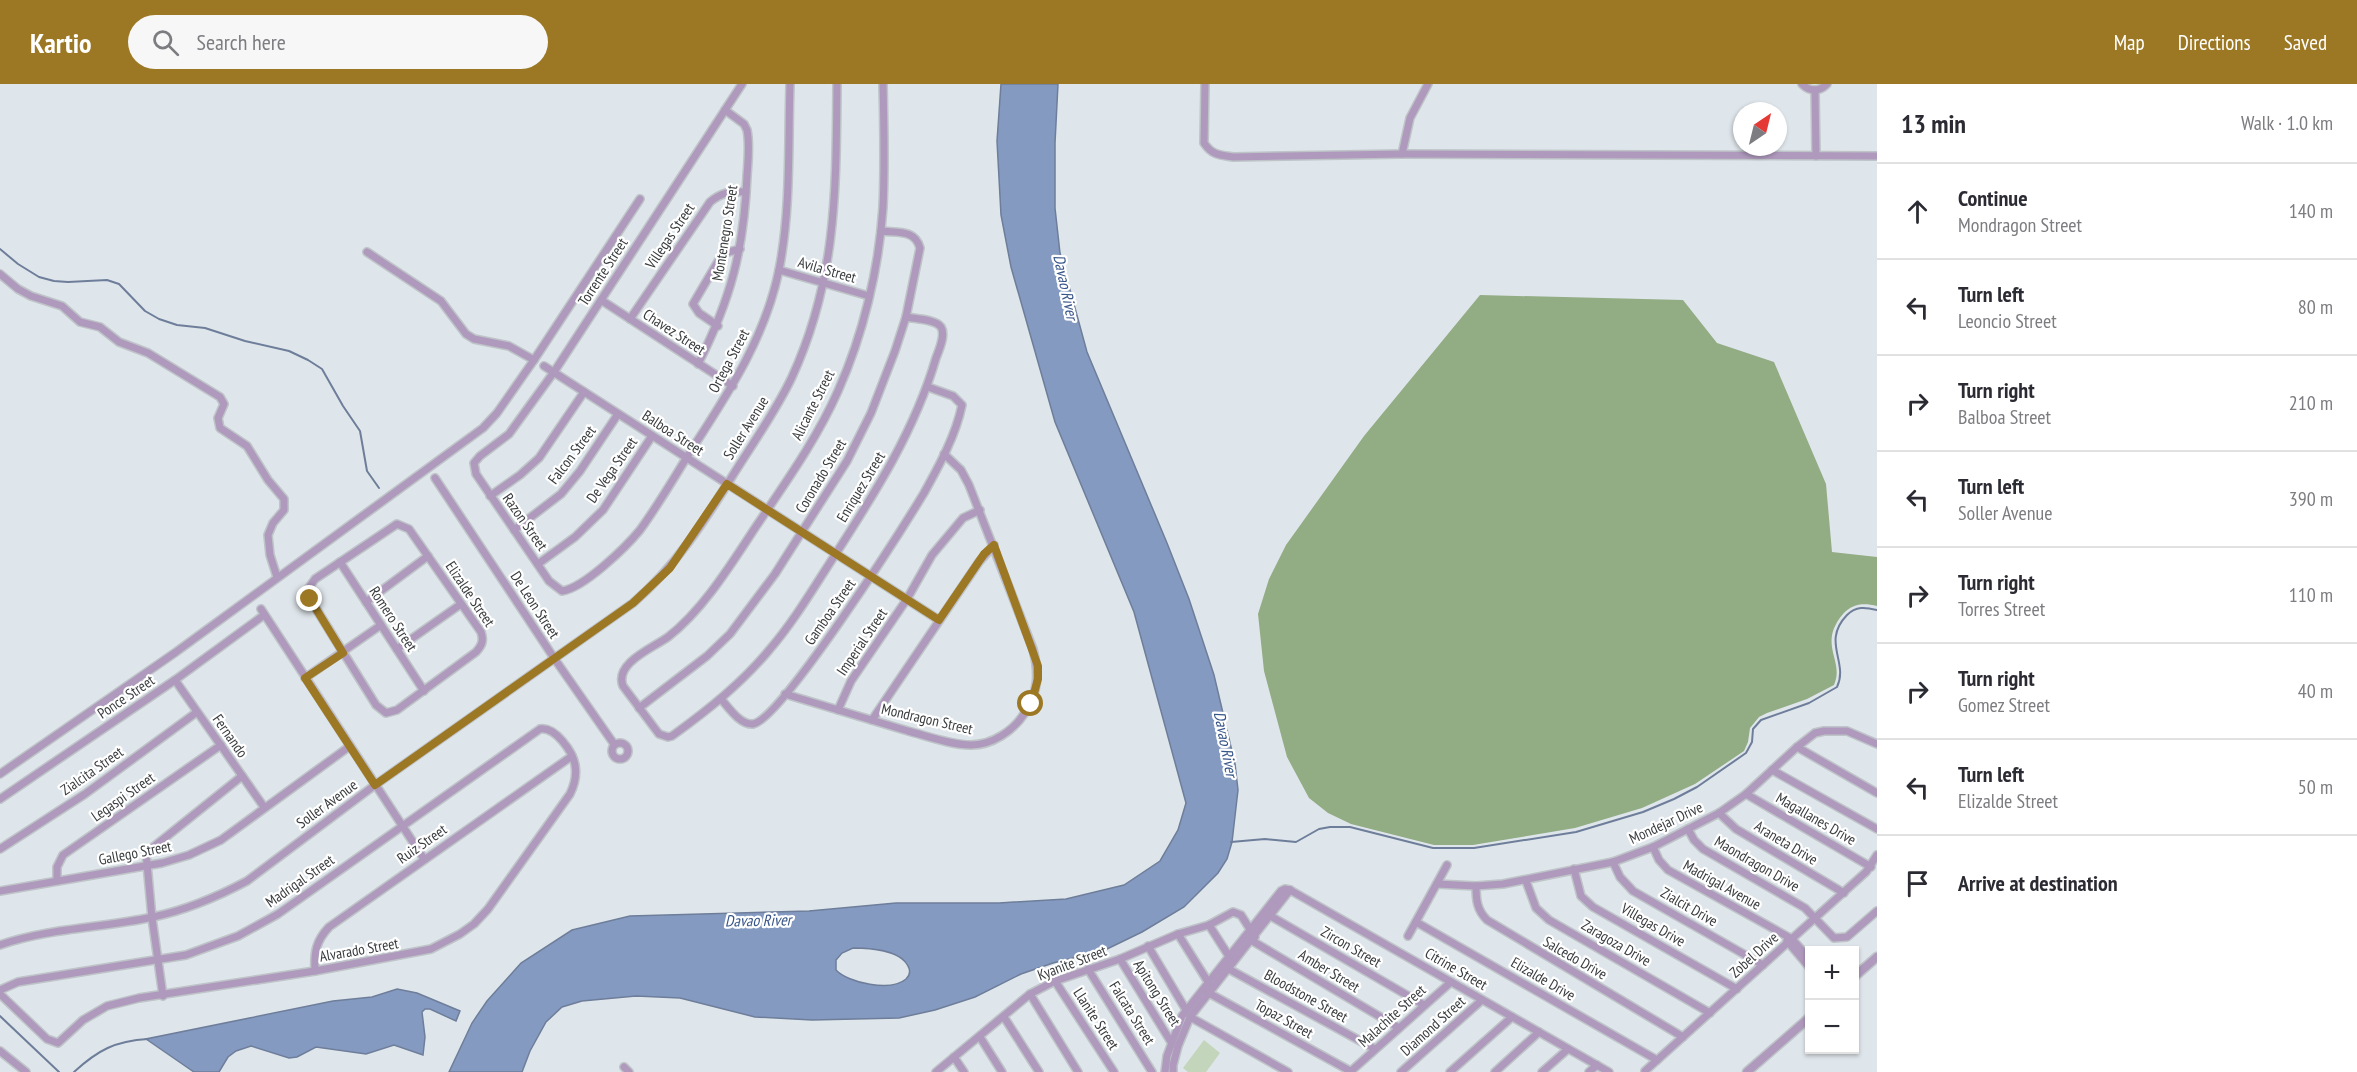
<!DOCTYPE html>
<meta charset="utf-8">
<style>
:root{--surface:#fff;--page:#f7f7f7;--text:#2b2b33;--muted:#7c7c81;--line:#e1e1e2;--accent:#9d7824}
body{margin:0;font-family:"PT Sans Narrow",sans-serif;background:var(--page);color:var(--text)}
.controls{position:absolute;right:18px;bottom:18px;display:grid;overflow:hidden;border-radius:0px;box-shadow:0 2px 4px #0004}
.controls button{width:54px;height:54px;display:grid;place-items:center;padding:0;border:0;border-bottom:2px solid var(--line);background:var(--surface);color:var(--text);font:30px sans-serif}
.compass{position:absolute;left:1733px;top:18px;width:54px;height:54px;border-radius:50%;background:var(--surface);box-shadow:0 2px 4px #0004;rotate:35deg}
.stop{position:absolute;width:18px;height:18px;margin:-14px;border:4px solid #9d7824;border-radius:50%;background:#fff}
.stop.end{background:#9d7824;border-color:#fff;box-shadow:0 2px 6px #0008}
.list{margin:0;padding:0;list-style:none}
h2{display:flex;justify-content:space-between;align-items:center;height:78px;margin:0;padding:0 24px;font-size:26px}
h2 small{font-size:20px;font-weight:400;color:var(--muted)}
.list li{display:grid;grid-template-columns:39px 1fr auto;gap:18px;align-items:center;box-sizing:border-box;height:96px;padding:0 24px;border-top:2px solid var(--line)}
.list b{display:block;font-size:22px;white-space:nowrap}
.list p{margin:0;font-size:20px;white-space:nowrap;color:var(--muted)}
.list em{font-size:20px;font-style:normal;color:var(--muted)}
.icon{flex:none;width:33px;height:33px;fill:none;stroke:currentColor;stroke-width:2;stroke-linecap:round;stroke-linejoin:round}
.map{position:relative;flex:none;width:1877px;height:988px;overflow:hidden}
header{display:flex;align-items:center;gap:36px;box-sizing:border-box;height:84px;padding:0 30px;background:var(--accent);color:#fff}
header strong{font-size:28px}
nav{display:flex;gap:33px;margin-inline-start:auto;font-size:21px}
.search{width:420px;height:54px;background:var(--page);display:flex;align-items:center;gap:15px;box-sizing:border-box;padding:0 21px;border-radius:33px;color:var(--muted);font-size:22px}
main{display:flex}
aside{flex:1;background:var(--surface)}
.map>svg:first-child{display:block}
.green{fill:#c3d5bb}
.forest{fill:#92ac84}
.water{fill:#849ac1;stroke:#6e7e9a;stroke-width:1.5;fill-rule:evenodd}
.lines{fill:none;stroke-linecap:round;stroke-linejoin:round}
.stream{stroke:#6e7e9a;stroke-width:2}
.minor-casing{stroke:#bec4c8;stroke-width:10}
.tertiary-casing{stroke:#bec4c8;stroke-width:11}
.minor{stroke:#af9abd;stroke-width:7}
.tertiary{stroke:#af9abd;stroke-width:8}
.route{stroke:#9d7824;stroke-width:8}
.labels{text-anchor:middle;stroke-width:4.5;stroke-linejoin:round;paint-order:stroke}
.street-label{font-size:15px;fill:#393c3e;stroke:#fff}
.water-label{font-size:16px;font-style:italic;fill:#385589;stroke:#fff}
</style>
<header>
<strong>Kartio</strong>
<div class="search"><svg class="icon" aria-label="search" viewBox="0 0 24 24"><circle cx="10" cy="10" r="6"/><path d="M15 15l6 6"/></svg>Search here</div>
<nav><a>Map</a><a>Directions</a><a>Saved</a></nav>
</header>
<main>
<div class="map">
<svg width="1877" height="988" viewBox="0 0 1877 988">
<rect width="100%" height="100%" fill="#dfe6eb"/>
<polygon class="green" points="1204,956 1220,969 1206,988 1188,988 1183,984"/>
<path class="forest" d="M1480,211L1683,216L1717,259L1774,278L1826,400L1832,468L1877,473V522C1864,519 1853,519 1843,530C1817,561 1845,576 1834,601L1807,615L1767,629L1759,633L1750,644L1748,658L1744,667L1695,700L1642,724L1575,744L1473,761H1434L1351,740L1328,729L1309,714L1287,673L1264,587L1258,530L1269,495L1286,461L1364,352Z"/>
<g class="water">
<path d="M1001,0H1058L1055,59V124L1060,169L1087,268L1167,459L1189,515L1214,591L1235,680L1238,706L1232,758L1227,775L1218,789L1184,823L1142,848L1105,866L1053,879L1021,890L975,913L935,926L899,934L812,936L755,933L680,914L636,912L582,917L562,923L546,938L530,967L522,988H449L472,939L487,917L521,879L572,846L630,832L809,827L896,819H999L1066,815L1124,801L1160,777L1178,746L1186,719L1134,528L1055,338L1011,183L1001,131L997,57ZM853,864C869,864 900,866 908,882C911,887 910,891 906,895C891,908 848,899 836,886V876L842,869Z"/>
<polygon points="397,905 417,909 460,927 456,937 430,925 425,925 422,928 425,953 423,971 394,961 366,970 316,963 297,973 289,974 251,962 236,967 228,973 219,988 194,988 146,955 333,917 372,913"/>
</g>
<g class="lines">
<g class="stream">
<polyline points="0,165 18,180 39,193 54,197 68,198 107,196 119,200 145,227 159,235 177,241 205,244 245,257 289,267 308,276 322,285 343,322 360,347 367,387 379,404"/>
<path d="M1231,758L1265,755L1296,758L1319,745L1330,743H1350L1433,764H1474L1576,748L1643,728L1674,715L1697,703L1746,669L1752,658L1753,645L1761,636L1809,619L1837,603C1849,578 1821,558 1847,531C1856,522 1865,523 1877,526"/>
<polyline points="0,932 59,988"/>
<path d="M74,988C98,966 115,957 148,955"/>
</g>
<defs>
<g id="minor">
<path d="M742,0L554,288L509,350L480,372L474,379L476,390L549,497L562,507C584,504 626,463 640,446C659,420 675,392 692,365C729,308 765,254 779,186C791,125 788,62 790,0"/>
<path d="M883,0C884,41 885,82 883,123C879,185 863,251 838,307C816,357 783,402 753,447C730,482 702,527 668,553C653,564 614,579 623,602L659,650L668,653L672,652C708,626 742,599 770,565C795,536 814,503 835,471C875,409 915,346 936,274C939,266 946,251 941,243C935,235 915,235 906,233"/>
<path d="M1205,0L1204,59C1212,71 1219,71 1233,73L1402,70L1877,72"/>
<path d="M1802,0C1810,8 1819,8 1827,0"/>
<polyline points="1815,6 1816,72"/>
<polyline points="1402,70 1410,34 1428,0"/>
<polyline points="367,168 441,217 466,250 474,255 509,262 534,276"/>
<polyline points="779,186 869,212"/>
<polyline points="0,190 18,205 31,212 62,222 80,238 100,243 119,258 148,269 220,313 224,320 218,334 220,344 247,362 268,396 284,415 284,426 273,439 268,451 270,471 277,493"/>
<polyline points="601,216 733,302"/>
<path d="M630,235L710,118C722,108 731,107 746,108"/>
<polyline points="718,242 699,229 693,220 720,174 725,169 740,165"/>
<path d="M698,280C731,215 744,165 747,92C748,77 750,61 747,46L744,40L725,26"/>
<polyline points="544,282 939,536"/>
<polyline points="435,394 554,574 614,660"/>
<polyline points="490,412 520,391 539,374 584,308"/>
<path d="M397,440L409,445L481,548C484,557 482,561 476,568L397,626L386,629L376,621L310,515L308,505L315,495Z"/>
<polyline points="514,446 561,410 580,387 618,330"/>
<polyline points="340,478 424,607"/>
<polyline points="538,480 575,453 603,426 652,352"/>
<polyline points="366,518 428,472"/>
<polyline points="261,525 424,775"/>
<polyline points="397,565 461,520"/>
<polyline points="305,594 381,541"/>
<polyline points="175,596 264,723"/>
<path d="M785,610C826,622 867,635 908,647C927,652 951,661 971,661C992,661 1013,647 1024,630C1039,608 1039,589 1033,565L969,401L961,386L944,370"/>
<path d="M721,615C729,624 740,641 753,640C781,636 904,442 924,409C939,382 956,351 962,321L953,312L928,303"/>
<path d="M639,624L707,572L730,550L775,490L847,377L871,329L895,267L906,233L920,164C915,145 897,149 881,147"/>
<polyline points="838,626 851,597 907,515 932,471 963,434 980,426"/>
<polyline points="872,636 979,478 994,461"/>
<circle cx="620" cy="667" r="8"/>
<polyline points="1797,663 1877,709"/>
<polyline points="1772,686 1877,745"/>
<polyline points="0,690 176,568 483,344 497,329 534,276 640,115"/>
<polyline points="1746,710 1871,783"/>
<polyline points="0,715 175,596 264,531"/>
<polyline points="1719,729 1736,745 1844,809"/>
<polyline points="1688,745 1694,756 1703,765 1805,824 1834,854 1847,853 1877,827"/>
<polyline points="1653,763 1659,776 1668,786 1792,855 1810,875"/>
<polyline points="0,765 85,710 197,628"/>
<polyline points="1613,778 1620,793 1633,807 1763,881"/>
<polyline points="1574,785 1581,812 1593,823 1737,905"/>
<polyline points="57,796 57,783 63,771 221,661"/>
<polyline points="1526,797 1536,824 1549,836 1710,929"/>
<polyline points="1437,800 1476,802 1503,800 1613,778 1653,763 1719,729 1746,710 1797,663 1815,649 1824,647 1847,647 1877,660"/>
<path d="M1476,802C1476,816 1477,826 1487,836L1683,953"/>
<polyline points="1290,806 1609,988"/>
<polyline points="0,807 162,779 189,771 221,756 350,662"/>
<polyline points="1267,830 1424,921"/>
<polyline points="1416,838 1657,976"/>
<polyline points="1209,841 1232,877"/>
<polyline points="1178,850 1210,901"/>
<polyline points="1408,852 1447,781"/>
<polyline points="1249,855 1399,944"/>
<polyline points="1787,857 1810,884"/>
<path d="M0,861C49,844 102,844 153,833C186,826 217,813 247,797L375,701L633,519C675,483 704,438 733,391C753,359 776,327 792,293C837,195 836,106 837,0"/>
<polyline points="1148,862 1186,926"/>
<polyline points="1120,875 1171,958"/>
<polyline points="1225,883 1375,965"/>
<polyline points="1088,885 1152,988"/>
<path d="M315,887C314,868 316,857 329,843L572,672"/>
<polyline points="1055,897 1114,988"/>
<path d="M0,906L18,898L186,871L238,852L278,830L540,645C555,642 573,668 575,681C577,692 575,700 570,710L488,825L474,840L460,850L431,865L315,887L139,914L107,922L83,936L58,959L47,955L0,910"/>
<polyline points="1207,908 1352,988"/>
<polyline points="1030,910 1078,988"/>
<polyline points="163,912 152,834 146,769 242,692"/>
<polyline points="1004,933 1039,988"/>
<polyline points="1190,933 1288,988"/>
<polyline points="980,953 1002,988"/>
<polyline points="0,967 26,988"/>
<polyline points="954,973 964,988"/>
<polyline points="624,983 629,988"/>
<polyline points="1645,987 1866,788 1877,771"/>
<polyline points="936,988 1030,910 1055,897 1120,875 1178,850 1209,841 1233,828 1241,831 1255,853"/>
<polyline points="1165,988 1167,972 1182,932 1281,807 1285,805 1290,806"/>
<polyline points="1173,988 1173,981 1178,962 1190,933 1290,806"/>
<polyline points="1350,988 1451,898"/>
<polyline points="1401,988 1482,916"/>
<polyline points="1450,988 1512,933"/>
<polyline points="1495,988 1539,948"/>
<polyline points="1542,988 1568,965"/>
<polyline points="1589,988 1597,981"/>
</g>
<g id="tertiary">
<polyline points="1854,893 1877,873"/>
<polyline points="1747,988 1810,933"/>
</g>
</defs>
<use href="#minor" class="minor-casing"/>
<use href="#tertiary" class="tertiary-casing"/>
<use href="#minor" class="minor"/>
<use href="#tertiary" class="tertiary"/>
</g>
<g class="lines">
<polyline class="route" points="310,515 343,569 305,594 375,701 633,519 670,484 727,400 939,536 984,470 994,461 1038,582 1038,595 1031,620"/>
</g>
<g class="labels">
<g class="street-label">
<text transform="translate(725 149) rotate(-81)" y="5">Montenegro Street</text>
<text transform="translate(670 152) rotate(-56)" y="5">Villegas Street</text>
<text transform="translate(827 186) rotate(16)" y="5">Avila Street</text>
<text transform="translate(603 188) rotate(-57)" y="5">Torrente Street</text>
<text transform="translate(674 248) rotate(33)" y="5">Chavez Street</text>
<text transform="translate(729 277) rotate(-62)" y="5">Ortega Street</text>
<text transform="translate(813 321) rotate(-63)" y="5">Alicante Street</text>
<text transform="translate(746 344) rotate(-58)" y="5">Soller Avenue</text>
<text transform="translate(673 349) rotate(33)" y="5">Balboa Street</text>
<text transform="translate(572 371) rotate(-53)" y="5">Falcon Street</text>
<text transform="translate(612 386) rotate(-55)" y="5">De Vega Street</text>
<text transform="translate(821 392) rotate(-59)" y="5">Coronado Street</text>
<text transform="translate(861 403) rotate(-59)" y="5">Enriquez Street</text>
<text transform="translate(525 438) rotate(55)" y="5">Razon Street</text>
<text transform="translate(470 510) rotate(56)" y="5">Elizalde Street</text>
<text transform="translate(535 521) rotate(57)" y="5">De Leon Street</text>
<text transform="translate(830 528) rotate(-55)" y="5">Gamboa Street</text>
<text transform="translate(393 535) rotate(57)" y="5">Romero Street</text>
<text transform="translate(862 558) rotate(-56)" y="5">Imperial Street</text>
<text transform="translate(126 613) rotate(-34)" y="5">Ponce Street</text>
<text transform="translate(927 635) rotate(13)" y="5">Mondragon Street</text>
<text transform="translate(230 652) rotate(55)" y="5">Fernando</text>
<text transform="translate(92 687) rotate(-35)" y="5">Zialcita Street</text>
<text transform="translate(123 713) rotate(-35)" y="5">Legaspi Street</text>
<text transform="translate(327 720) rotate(-36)" y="5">Soller Avenue</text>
<text transform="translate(1816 735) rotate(30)" y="5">Magallanes Drive</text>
<text transform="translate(1666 739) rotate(-25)" y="5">Mondejar Drive</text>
<text transform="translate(1786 759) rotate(31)" y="5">Araneta Drive</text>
<text transform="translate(422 760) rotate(-35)" y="5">Ruiz Street</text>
<text transform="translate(135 769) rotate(-11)" y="5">Gallego Street</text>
<text transform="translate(1757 780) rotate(30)" y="5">Maondragon Drive</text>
<text transform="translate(300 797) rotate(-35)" y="5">Madrigal Street</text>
<text transform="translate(1722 801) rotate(29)" y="5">Madrigal Avenue</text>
<text transform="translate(1689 823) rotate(30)" y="5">Zialcit Drive</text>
<text transform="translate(1653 841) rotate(30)" y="5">Villegas Drive</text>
<text transform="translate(1616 859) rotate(30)" y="5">Zaragoza Drive</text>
<text transform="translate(1351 863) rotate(30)" y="5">Zircon Street</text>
<text transform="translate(359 866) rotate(-10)" y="5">Alvarado Street</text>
<text transform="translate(1754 871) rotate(-42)" y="5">Zobel Drive</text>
<text transform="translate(1575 874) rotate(30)" y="5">Salcedo Drive</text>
<text transform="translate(1072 879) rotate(-21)" y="5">Kyanite Street</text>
<text transform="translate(1456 885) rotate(30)" y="5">Citrine Street</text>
<text transform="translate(1329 887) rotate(31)" y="5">Amber Street</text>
<text transform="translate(1543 895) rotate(30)" y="5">Elizalde Drive</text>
<text transform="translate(1157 909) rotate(58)" y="5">Apitong Street</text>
<text transform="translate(1306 912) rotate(29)" y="5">Bloodstone Street</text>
<text transform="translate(1132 929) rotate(58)" y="5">Falcata Street</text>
<text transform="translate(1392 932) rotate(-42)" y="5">Malachite Street</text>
<text transform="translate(1096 935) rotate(57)" y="5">Llanite Street</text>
<text transform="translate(1284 935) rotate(29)" y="5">Topaz Street</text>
<text transform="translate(1433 942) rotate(-42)" y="5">Diamond Street</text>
</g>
<g class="water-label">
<text transform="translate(1066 203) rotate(78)" y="6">Davao River</text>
<text transform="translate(1226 660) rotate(79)" y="6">Davao River</text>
<text transform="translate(758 836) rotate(-1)" y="6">Davao River</text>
</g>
</g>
</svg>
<div class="controls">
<button>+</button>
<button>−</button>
</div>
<svg class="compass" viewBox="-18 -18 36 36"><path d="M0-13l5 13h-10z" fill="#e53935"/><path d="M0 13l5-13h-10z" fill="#7c7c81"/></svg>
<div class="stop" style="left:1031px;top:620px"></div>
<div class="stop end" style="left:310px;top:515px"></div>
</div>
<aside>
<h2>13 min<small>Walk · 1.0 km</small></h2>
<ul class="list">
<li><svg class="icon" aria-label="ahead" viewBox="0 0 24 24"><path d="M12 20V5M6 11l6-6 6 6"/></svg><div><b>Continue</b><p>Mondragon Street</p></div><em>140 m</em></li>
<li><svg class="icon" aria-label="left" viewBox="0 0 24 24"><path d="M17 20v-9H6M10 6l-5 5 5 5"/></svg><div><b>Turn left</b><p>Leoncio Street</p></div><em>80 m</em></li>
<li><svg class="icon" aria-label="right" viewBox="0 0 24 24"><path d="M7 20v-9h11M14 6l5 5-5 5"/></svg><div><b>Turn right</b><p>Balboa Street</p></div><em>210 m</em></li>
<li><svg class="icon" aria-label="left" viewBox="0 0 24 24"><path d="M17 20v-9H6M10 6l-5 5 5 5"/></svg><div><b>Turn left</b><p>Soller Avenue</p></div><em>390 m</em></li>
<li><svg class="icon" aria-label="right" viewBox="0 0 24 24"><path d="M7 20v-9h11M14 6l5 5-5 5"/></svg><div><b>Turn right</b><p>Torres Street</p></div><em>110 m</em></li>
<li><svg class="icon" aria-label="right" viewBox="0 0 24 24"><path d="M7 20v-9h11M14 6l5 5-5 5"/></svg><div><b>Turn right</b><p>Gomez Street</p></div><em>40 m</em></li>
<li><svg class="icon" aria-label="left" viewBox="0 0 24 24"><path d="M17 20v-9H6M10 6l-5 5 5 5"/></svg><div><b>Turn left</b><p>Elizalde Street</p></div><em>50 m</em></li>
<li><svg class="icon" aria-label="arrive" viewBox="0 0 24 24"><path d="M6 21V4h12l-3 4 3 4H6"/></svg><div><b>Arrive at destination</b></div></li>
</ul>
</aside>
</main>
